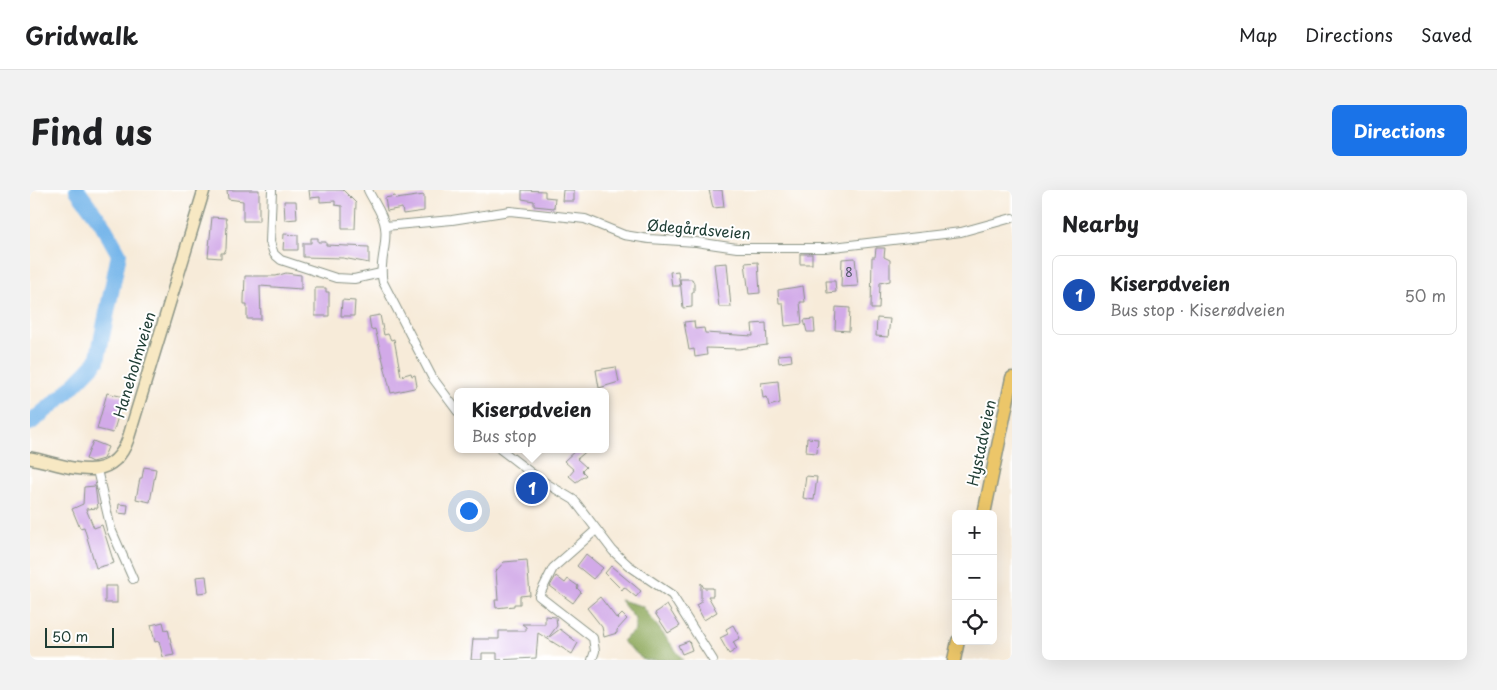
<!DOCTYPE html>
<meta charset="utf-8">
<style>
:root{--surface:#fff;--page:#f2f2f2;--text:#202124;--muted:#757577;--line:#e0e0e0;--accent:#1a73e8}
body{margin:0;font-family:"Playpen Sans",sans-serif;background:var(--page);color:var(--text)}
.controls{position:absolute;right:15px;bottom:15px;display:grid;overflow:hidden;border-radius:8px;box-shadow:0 5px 20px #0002}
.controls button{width:45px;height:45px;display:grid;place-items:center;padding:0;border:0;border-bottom:1px solid var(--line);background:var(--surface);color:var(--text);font:25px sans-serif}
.scale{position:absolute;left:15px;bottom:12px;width:69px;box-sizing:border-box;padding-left:5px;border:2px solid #1f3d34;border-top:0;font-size:14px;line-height:18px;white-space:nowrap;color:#1f3d34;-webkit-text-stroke:4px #fff;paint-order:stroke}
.you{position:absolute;left:438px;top:320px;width:18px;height:18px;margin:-12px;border:4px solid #fff;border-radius:50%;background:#1a73e8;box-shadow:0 0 0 8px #1a73e833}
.badge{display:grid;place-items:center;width:32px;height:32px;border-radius:50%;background:var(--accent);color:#fff;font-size:16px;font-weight:700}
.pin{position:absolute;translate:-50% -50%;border:2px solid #fff;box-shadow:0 1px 5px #0006}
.popup{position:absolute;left:424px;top:198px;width:155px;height:65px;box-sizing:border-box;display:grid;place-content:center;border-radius:8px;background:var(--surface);filter:drop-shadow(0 1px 4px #0005);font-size:16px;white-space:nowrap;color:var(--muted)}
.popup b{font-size:19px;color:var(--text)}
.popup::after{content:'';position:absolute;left:50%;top:100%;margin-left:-10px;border:10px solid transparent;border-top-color:var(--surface)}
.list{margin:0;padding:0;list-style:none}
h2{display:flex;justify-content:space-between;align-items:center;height:65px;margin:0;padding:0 20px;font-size:21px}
h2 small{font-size:16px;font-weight:400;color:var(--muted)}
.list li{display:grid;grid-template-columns:32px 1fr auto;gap:15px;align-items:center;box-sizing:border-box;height:80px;margin:0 10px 10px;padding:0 10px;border:1px solid var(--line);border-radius:8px}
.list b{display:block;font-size:19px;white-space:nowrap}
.list p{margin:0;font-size:16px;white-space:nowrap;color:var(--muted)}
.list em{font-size:16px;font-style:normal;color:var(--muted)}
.icon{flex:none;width:28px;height:28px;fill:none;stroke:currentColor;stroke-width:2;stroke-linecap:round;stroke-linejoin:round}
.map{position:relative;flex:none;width:982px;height:470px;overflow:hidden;border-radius:8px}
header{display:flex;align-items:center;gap:30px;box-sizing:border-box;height:70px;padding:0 25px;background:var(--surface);border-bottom:1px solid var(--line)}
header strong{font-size:24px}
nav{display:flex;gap:28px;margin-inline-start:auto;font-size:18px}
.intro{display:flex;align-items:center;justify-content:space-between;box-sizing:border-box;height:120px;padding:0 30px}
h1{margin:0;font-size:35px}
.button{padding:12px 22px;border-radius:8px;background:var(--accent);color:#fff;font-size:18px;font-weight:700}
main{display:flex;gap:30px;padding:0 30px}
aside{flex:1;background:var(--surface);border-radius:8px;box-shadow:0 5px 20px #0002}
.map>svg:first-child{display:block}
.forest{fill:#8ea95b;stroke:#567348}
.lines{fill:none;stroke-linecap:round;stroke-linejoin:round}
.river{stroke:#76b6ea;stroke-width:16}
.building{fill:#d2aae8}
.street-casing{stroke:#8b9486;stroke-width:10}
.secondary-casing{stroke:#8b9486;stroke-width:14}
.primary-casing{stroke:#8b9486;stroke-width:15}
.street{stroke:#fff;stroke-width:8}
.secondary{stroke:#f7e8c3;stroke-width:11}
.primary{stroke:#ecc669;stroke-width:12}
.labels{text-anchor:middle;stroke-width:4;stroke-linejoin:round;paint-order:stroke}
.number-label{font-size:12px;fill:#4c5861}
.street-label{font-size:15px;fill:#1f3d34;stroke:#fff}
</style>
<header>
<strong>Gridwalk</strong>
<nav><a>Map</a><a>Directions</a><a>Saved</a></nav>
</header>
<div class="intro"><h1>Find us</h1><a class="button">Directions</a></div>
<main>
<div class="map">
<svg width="982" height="470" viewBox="0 0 982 470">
<rect width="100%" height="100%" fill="#fff"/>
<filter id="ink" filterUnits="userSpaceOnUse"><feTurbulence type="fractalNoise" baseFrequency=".02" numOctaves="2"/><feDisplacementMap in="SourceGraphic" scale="10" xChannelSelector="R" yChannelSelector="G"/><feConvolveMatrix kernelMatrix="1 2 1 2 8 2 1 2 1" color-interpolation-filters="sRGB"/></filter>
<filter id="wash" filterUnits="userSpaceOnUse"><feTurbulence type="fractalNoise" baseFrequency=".0096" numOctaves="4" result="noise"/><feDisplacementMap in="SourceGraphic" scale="20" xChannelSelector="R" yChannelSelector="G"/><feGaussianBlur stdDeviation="1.12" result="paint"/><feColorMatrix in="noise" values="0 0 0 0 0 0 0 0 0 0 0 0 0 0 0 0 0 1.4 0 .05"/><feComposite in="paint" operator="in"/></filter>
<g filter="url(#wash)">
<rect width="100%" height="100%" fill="#f7ebd9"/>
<polygon class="forest" points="590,410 612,416 653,470 614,470 592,451 605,440 605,429"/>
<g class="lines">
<polyline class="river" points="0,233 34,205 67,171 89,64 71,32 47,0"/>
</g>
<g id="blocks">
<g class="building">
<polygon points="197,0 229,0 229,31 213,31 213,11 198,9"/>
<polygon points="279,0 313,0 326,13 325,39 312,39 312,16 305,15 305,11 290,12 290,7 280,8"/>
<polygon points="492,0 515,1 515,7 525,8 524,18 504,16 504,11 492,9"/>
<polygon points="533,0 544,0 544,11 532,11"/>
<polygon points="679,0 692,0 694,17 683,18"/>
<polygon points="394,5 394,21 373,24 372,18 357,21 355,8 365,6 366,9"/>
<polygon points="254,11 266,11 267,29 255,30"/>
<polygon points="182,27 196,28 197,33 196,59 194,63 191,63 191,68 178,67"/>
<polygon points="254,44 268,45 268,60 253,60"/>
<polygon points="281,48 288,48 288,52 296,52 296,55 339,57 339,73 313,68 273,67 273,53 281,53"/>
<polygon points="846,58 855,58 854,67 860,70 860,91 850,93 849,119 841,119 842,67 845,67"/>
<rect x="770" y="64" width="12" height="10"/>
<polygon points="825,68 828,96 811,97 812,69"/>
<polygon points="728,72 730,103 719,104 715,73"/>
<polygon points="697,73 701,117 689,117 684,74"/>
<polygon points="648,81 650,96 642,96 640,82"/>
<polygon points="256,83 271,85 271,99 230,96 231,129 217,129 217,114 214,114 214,110 215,86 246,86"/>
<polygon points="650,89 662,89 664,93 664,102 662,102 662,117 653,118"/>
<polygon points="796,91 805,91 806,102 797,103"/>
<polygon points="773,96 775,112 770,112 772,134 755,136 753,113 749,113 748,100"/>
<polygon points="285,98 296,98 296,102 299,102 299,126 285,126"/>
<polygon points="312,110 325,111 324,126 311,126"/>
<polygon points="806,117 820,118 819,141 805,140"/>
<polygon points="350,125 354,145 358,144 361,150 364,149 371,186 381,183 382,186 385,185 387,196 384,198 361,203 345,139 341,140 339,127"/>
<polygon points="847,128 860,129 858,147 846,146"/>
<polygon points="784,129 785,142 777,142 774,130"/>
<polygon points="664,131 665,139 674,138 675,143 723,146 722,134 736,133 737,155 709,159 676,158 677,165 665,167 664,159 659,160 654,132"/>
<polygon points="761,164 762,171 749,173 748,165"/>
<polygon points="586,177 589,192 569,198 566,180"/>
<polygon points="748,191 750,213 739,216 737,207 733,208 731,193"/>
<polygon points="77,203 94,207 83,243 67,239"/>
<polygon points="777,248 788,249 787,263 776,262"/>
<polygon points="63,251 78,257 73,269 62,272 56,269"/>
<polygon points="547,259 559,259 547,269 556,277 552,281 556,285 546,292 539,286 544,280 534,271"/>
<polygon points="114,277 126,279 120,312 106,309 110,288 112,288"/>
<polygon points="776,286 787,287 784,310 773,308"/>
<polygon points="65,296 68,318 56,319 64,338 72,335 84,373 66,378 54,337 50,338 42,319 53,314 54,297"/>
<polygon points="89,314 98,315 97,324 88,323"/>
<polygon points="556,364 573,378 563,389 547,376"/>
<polygon points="497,370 500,405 490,406 490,414 484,414 484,416 466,418 465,410 468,410 466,381 474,372"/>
<polygon points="581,376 611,401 606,407 594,397 592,400 575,383"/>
<polygon points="176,386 178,402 168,403 166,387"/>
<polygon points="526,386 535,393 538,389 548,396 547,398 551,402 543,413 520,396"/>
<polygon points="671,393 674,398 683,398 683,406 678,406 687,422 674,430 666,415 671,412"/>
<rect x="75" y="396" width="12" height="17"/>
<polygon points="570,407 587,429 592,424 597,429 587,440 587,443 574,447 572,437 557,418"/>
<polygon points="637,415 650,436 638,443 625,423"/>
<polygon points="515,426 526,427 527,436 518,448 530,439 548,453 542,464 508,443 506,468 467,470 467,463 452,463 452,470 441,470 443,449 469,449 469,441 496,441 496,437 492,434 515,434"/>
<polygon points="133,432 135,440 138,439 144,465 133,467 129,451 125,452 121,435"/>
<polygon points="703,435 710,448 703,452 707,459 699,464 690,448 698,444 696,439"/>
<polygon points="659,451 662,460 652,464 648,455"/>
</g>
</g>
</g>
<g filter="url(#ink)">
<use href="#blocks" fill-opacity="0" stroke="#8b9486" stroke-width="1"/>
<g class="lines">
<defs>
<g id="street">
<polyline points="242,0 240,52 244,64 251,70 306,88 324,89 351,83"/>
<path d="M338,0C343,11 354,25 355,37C358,55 348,75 353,92L402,187L428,222"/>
<polyline points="355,36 422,30 480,21 555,29 594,45 619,49 666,52 707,58 795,58 931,42 982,28"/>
<polyline points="470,259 509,289 544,310 583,361 598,375 642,405 683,470"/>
<polyline points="67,280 81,339 103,389"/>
<polyline points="562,470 565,461 563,448 509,406 523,378 566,340"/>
</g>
<path id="secondary" d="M0,268C37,275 81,298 98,249L174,0"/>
<g id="primary">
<polyline points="954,324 982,188"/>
<polyline points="924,470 928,451"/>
</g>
</defs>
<use href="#street" class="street-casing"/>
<use href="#secondary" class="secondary-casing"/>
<use href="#primary" class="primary-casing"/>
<use href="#street" class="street"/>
<use href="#secondary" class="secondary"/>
<use href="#primary" class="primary"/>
</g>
</g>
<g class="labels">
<g class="number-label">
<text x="819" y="87">8</text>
</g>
<g class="street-label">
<text transform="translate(669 40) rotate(5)" y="5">Ødegårdsveien</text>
<text transform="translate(105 175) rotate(-73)" y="5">Haneholmveien</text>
<text transform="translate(952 253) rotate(-78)" y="5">Hystadveien</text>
</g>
</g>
</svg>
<div class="controls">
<button>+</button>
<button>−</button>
<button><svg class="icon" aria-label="locate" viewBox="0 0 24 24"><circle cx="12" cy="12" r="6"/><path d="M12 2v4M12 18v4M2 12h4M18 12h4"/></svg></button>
</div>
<div class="scale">50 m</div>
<div class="you"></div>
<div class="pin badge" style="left:502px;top:298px;background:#1a4fb4">1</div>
<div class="popup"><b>Kiserødveien</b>Bus stop</div>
</div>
<aside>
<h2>Nearby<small></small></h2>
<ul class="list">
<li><span class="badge" style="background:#1a4fb4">1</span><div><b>Kiserødveien</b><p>Bus stop · Kiserødveien</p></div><em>50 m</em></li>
</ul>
</aside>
</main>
